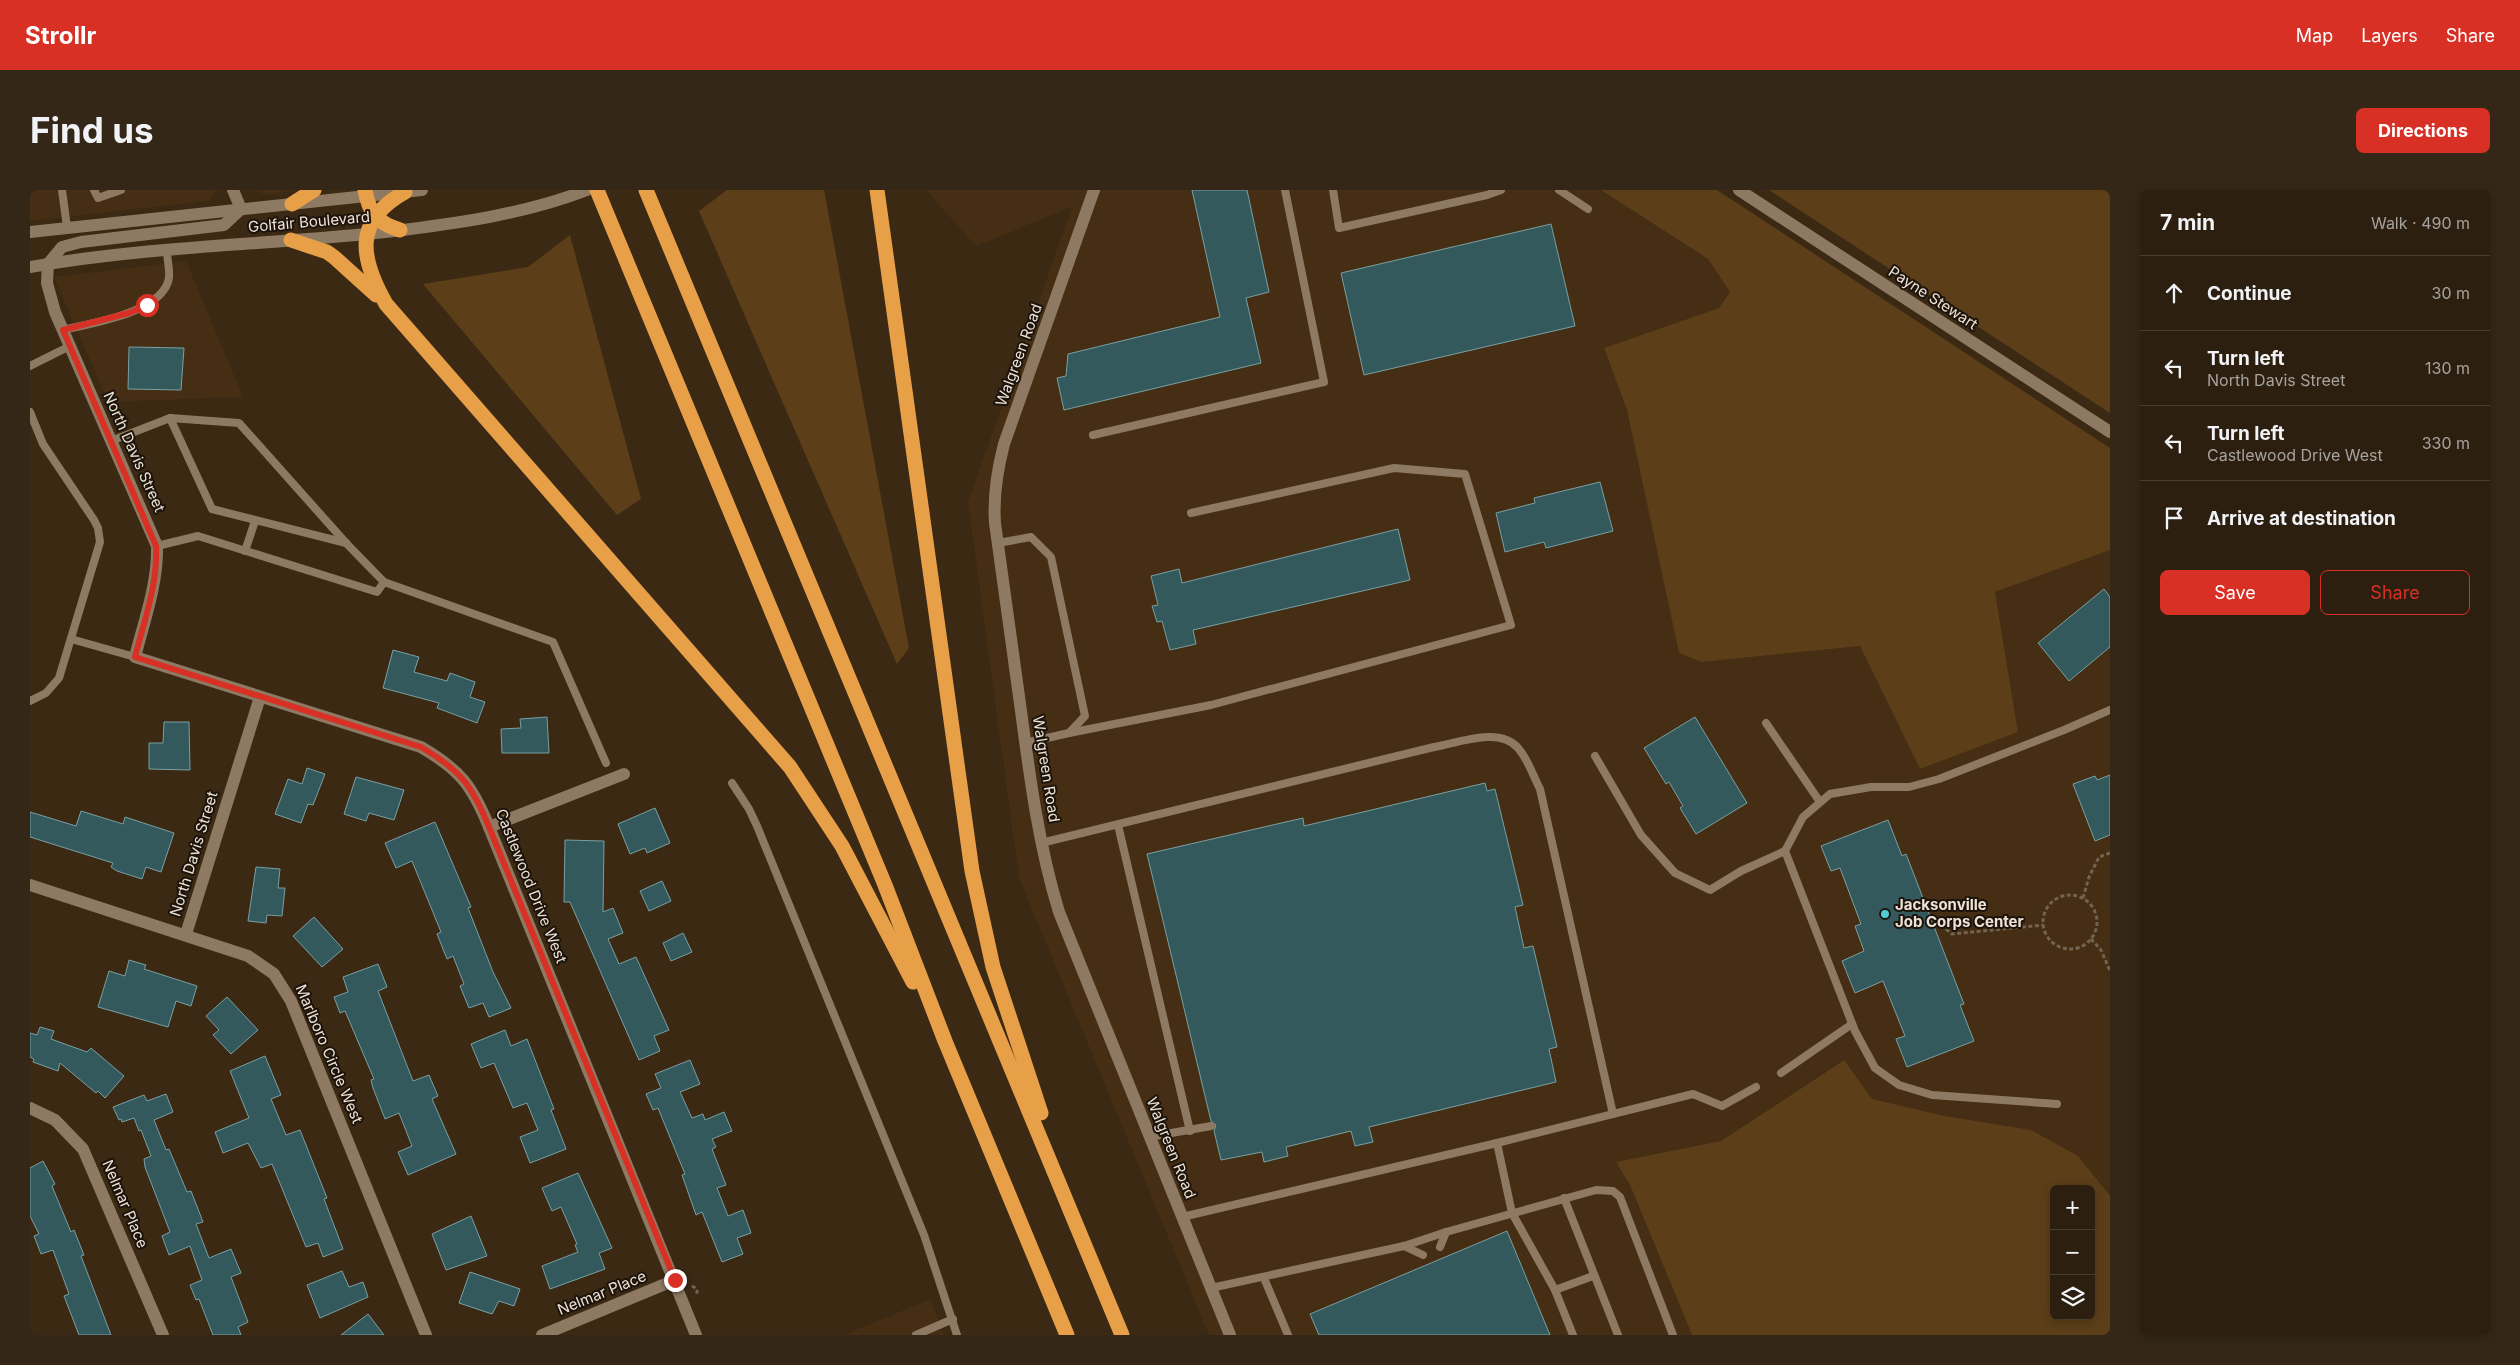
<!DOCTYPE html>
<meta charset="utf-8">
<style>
:root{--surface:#2c1f0f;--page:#342718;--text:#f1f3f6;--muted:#a6a29e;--line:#483d2f;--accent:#d93025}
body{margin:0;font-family:Inter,sans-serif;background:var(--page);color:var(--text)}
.controls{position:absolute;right:15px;bottom:15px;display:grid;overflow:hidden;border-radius:8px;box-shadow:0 2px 12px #0003}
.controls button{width:45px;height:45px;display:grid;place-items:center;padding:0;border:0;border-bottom:1px solid var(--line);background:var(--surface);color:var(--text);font:25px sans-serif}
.stop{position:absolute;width:15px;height:15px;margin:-11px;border:4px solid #d93025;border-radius:50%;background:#fff}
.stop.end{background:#d93025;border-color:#fff;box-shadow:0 1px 5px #0008}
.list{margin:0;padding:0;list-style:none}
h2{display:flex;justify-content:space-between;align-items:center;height:65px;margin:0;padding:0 20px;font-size:21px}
h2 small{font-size:16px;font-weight:400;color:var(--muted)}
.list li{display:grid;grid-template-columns:32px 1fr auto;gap:15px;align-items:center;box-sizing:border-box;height:75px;padding:0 20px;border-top:1px solid var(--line)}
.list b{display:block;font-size:19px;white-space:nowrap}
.list p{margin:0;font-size:16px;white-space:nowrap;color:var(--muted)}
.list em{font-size:16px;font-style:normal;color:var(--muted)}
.actions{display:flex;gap:10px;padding:15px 20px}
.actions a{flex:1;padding:11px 0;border:1px solid var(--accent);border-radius:8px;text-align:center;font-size:18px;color:var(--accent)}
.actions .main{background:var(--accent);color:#fff}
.icon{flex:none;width:28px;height:28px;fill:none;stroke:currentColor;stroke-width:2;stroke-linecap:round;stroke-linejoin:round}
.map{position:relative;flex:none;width:2080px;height:1145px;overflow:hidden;border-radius:8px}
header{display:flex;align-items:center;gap:30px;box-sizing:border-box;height:70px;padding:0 25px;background:var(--accent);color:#fff}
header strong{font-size:24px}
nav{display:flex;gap:28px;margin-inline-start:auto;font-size:18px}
.intro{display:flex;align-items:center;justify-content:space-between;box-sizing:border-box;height:120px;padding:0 30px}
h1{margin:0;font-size:35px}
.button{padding:12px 22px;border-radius:8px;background:var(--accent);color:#fff;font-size:18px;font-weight:700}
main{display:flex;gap:30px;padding:0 30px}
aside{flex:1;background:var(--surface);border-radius:8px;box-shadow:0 2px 12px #0003}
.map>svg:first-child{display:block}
.built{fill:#452e13}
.green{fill:#5c3e19;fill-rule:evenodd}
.building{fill:#34595c;stroke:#79a0a3}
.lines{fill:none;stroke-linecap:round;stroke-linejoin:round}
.path{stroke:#736351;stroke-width:3;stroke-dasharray:4 2.5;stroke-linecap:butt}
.service{stroke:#8e7962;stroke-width:8}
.minor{stroke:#8e7962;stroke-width:12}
.tertiary{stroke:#8e7962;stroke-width:12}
.secondary{stroke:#8e7962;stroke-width:12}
.motorway{stroke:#e7a047;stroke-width:15}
.route{stroke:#d93025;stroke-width:6}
.poi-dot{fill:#51ccd4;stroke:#1c140b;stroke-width:2}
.labels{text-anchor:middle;stroke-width:4;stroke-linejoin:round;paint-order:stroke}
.street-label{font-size:15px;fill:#eee2d6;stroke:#1c140b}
.poi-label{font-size:15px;font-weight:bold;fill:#eee2d6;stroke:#1c140b;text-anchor:start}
</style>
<header>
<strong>Strollr</strong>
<nav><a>Map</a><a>Layers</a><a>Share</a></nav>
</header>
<div class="intro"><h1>Find us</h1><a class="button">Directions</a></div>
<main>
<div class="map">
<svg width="2080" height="1145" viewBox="0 0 2080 1145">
<rect width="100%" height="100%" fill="#3b2914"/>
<g class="built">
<polygon points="0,0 187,0 178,11 0,31"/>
<polygon points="223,0 268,0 236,5"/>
<polygon points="896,0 1571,0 1678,69 1701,102 1689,118 1574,158 1597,220 1672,472 1830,456 1890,578 1988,542 1965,402 2080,360 2080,1006 1915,926 1842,909 1813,870 1691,951 1586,972 1600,995 1662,1145 1179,1145 989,688 938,312 1042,17 946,56"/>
<polygon points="156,71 213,207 78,212 24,87"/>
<polygon points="900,1109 914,1145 814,1145"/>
</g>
<g class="green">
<polygon points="697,0 794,0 879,458 867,474 669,21"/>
<polygon points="1571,0 1687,0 2080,258 2080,360 1965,402 1988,542 1890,579 1830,456 1672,472 1649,463 1597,220 1574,158 1689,118 1700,102 1678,69"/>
<polygon points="1739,0 2080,0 2080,223"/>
<polygon points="540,45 611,309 587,325 393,94 498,77"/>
<path d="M1814,870L1842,909L1915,926L2001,940L2048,966L2080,1006V1145H1662L1600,995L1586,972L1691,951ZM2024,999H2061V1126H2024Z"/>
</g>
<g class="building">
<polygon points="1162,0 1217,0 1239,102 1216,108 1231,173 1034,220 1027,188 1036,186 1038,164 1190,127"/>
<polygon points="1521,34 1545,136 1334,185 1311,83"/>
<polygon points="99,157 154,158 151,200 98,199"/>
<polygon points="1570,292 1583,341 1516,358 1514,352 1475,362 1466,323 1505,313 1504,308"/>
<polygon points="1368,339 1380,390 1163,440 1166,454 1140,460 1132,431 1127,432 1122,416 1128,415 1121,386 1149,379 1152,393"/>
<polygon points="2074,399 2080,407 2080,457 2039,491 2008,453"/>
<polygon points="363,460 389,467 384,482 417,491 420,483 445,492 440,507 455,512 447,533 407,518 409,513 353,498"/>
<polygon points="517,527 519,563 472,563 471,539 491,538 490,529"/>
<polygon points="1665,527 1717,613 1666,644 1650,618 1653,616 1639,592 1636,594 1614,558"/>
<polygon points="134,532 159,532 160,580 119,579 119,553 133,553"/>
<polygon points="277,578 295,584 283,615 278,614 271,633 245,624 258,589 272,594"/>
<polygon points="2080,585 2080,645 2065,651 2043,594 2065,586 2067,590"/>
<polygon points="326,587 374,600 364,630 339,623 336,631 314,624"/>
<polygon points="1455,593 1457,601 1465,599 1493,715 1485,717 1494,758 1503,756 1527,857 1519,859 1526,892 1339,937 1343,952 1325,956 1321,941 1256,957 1258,966 1234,972 1232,962 1191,970 1184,941 1186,935 1181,931 1117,664 1273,628 1274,636"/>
<polygon points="625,618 640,653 617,663 615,658 600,664 588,634"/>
<polygon points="51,621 93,634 95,627 144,643 131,682 116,677 112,689 87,681 81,677 83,673 0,647 0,622 46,636"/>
<polygon points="1858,630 1872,666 1876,664 1934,814 1930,815 1944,851 1877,877 1866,849 1875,846 1853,791 1825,803 1812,771 1834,761 1825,736 1831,734 1810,678 1801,681 1791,656"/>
<polygon points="405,632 441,717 438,718 463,782 481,818 459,827 453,813 439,818 430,796 434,794 423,766 417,769 407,744 411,742 382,671 366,678 355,653"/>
<polygon points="535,650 574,651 573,722 583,718 593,743 578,749 589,774 606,767 639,840 624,846 630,861 609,870 540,712 534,712"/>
<polygon points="226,677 250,679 248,698 255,698 252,726 237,725 236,733 218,731"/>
<polygon points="632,691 641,711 619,721 610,701"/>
<polygon points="284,727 313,759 292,777 263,746"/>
<polygon points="653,743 662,762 641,771 633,753"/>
<polygon points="99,770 116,775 114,779 167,796 161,816 146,811 138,837 68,817 79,781 95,786"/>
<polygon points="348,774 357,797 348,801 383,891 399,885 408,906 402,909 426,964 378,985 368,962 382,956 369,923 355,929 343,898 341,890 344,889 315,821 310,823 304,807 318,802 313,787"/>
<polygon points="197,807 228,840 201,864 183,845 189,840 176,826"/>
<polygon points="10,837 24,841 21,849 57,862 61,858 94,886 75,908 68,901 66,903 30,873 28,881 3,872 4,869 0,867 0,843 7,845"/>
<polygon points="475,840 481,856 497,849 524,919 521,920 536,959 500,973 490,947 508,940 497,913 483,918 464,873 451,878 441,854"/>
<polygon points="235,866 251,905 241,909 256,945 270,940 297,1008 294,1009 313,1059 293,1067 288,1053 276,1057 242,974 231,978 218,953 193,963 185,942 219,928 200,881"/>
<polygon points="660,870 670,894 650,902 662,928 673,924 675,930 694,922 702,941 682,949 686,957 682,959 696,995 687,998 698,1026 713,1020 721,1043 707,1048 713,1064 692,1072 672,1022 666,1025 652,985 655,984 628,918 623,920 616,904 631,898 625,884"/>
<polygon points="136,904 143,922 124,930 136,960 139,959 157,1002 161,1001 173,1032 166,1034 179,1068 201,1059 211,1083 201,1087 218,1132 208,1137 211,1145 183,1145 169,1109 166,1110 160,1095 172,1090 160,1056 139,1065 132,1046 140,1042 115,977 114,969 121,966 111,940 109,941 104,928 92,932 91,929 89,930 83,917 114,905 117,911"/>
<polygon points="13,971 25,994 22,996 41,1042 44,1040 54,1065 51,1066 81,1145 49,1145 34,1106 39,1104 23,1060 11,1064 4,1046 9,1044 0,1026 0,978"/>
<polygon points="548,983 582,1058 569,1063 575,1079 520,1099 512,1076 548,1062 545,1055 547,1054 531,1017 522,1021 512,998"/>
<polygon points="441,1026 457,1066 416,1080 402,1044"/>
<polygon points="1477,1041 1520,1145 1289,1145 1280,1124"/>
<polygon points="312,1081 319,1097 333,1092 338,1107 290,1128 277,1095"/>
<polygon points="440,1082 490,1099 484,1116 469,1111 462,1124 429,1113"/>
<polygon points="338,1124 354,1145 311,1145"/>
</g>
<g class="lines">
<g class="path">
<circle cx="2040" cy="732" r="27"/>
<polyline points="2053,708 2059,687 2069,667 2080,663"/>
<polyline points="1911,735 1922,744 2013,735"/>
<polyline points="2061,749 2071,760 2080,781"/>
<polyline points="662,1096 667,1099 667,1106"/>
</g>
<g class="service">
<polyline points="32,0 37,37"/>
<polyline points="64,0 68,8 91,0"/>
<polyline points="1303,0 1309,38 1457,5 1471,0"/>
<polyline points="1529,0 1558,19"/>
<path d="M33,140C61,133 133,123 139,88C140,80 137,69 137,61"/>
<polyline points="0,176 40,156"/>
<polyline points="0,222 13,254 64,330 68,338 70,352 29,488 16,503 0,511"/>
<polyline points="140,228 182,319 316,353"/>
<polyline points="1063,245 1294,192 1255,0"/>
<polyline points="81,251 140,228 209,233 316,353 354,392 523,452 576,573"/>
<polyline points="968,353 1001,347 1021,367 1055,526 1039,543 995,553"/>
<polyline points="127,356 168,346 347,402 354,392"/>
<polyline points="215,361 225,331"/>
<polyline points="41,449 105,467"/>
<polyline points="1736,533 1790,612"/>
<polyline points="1039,543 1181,515 1481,435 1435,284 1364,278 1161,323"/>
<polyline points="1565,566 1611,645 1645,683 1680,700 1711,681 1755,661 1825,841 1845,878 1869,895 1902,905 2027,914"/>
<polyline points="702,593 719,619 727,636 894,1045 927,1145"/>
<polyline points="1088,635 1160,941"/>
<path d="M1011,653L1404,557C1428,553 1470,536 1488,558C1498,569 1503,586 1510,599L1583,924"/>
<polyline points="1755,661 1773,627 1800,604 1841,597 1879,597 1909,589 2034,540 2080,520"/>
<polyline points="1751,883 1822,834"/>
<polyline points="1119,947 1181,936"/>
<polyline points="1467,953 1482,1023 1525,1100 1543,1145"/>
<polyline points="1534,1008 1588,1145"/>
<polyline points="1152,1027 1467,953 1663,904 1692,916 1726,897"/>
<polyline points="1374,1056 1393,1065"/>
<polyline points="1410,1057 1416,1042"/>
<polyline points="1234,1088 1258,1145"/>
<polyline points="1181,1098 1374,1056 1416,1042 1566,1000 1583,1001 1590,1007 1643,1145"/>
<polyline points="1525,1100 1563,1086"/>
<polyline points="886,1145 923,1129"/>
</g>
<g class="minor">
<path d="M1064,0L974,254C967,281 963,305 965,333C974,396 982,458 991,521C1000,589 1009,657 1029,722L1200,1145"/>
<polyline points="1709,0 2080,242"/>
<path d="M18,74L17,93L25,122L127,356C128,394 114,431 105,467L391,557C430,580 442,595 459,637L666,1145"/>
<polyline points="459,637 594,584"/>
<polyline points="0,695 218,766 244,784 261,811 396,1145"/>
<polyline points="156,744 230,507"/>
<polyline points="0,918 25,930 53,959 133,1145"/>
<polyline points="512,1145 645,1090"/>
</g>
<polyline class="tertiary" points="18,74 32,57 51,52 194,35 211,19 203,0"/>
<g class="secondary">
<polyline points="0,42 392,0"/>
<path d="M0,77C123,55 249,55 373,40C435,32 498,23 557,0"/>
</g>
<g class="motorway">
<path d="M335,0C339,23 347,33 370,40"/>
<polyline points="567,0 855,695 915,851 1037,1145"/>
<polyline points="616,0 1092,1145"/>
<polyline points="847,0 942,681 963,777 1011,923"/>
<path d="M375,2C323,31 330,68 356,114L760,577L812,656L883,792"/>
<polyline points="262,14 284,0"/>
<polyline points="261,50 297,62 304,67 346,105"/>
</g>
</g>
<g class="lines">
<path class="route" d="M117,115L99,123L33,140L126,356C128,394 114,431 105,467L391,557C430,580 442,595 459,637L645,1090"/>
</g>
<circle class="poi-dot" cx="1855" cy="724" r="5"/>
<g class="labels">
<g class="street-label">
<text transform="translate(279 32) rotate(-5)" y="5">Golfair Boulevard</text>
<text transform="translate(1903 108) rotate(33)" y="5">Payne Stewart</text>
<text transform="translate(989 165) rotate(-70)" y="5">Walgreen Road</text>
<text transform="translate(104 262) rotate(66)" y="5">North Davis Street</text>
<text transform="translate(1016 579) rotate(81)" y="5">Walgreen Road</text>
<text transform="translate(164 664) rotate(-73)" y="5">North Davis Street</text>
<text transform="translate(501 696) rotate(68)" y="5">Castlewood Drive West</text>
<text transform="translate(299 864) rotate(67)" y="5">Marlboro Circle West</text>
<text transform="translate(1141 958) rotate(68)" y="5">Walgreen Road</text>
<text transform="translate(95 1014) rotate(67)" y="5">Nelmar Place</text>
<text transform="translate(572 1103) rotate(-22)" y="5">Nelmar Place</text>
</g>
<g class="poi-label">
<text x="1865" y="720">Jacksonville<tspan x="1865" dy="17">Job Corps Center</tspan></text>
</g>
</g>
</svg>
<div class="controls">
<button>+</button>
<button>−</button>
<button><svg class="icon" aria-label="layers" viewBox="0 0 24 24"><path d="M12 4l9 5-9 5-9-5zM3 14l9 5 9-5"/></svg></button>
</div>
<div class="stop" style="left:117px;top:115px"></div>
<div class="stop end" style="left:645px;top:1090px"></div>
</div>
<aside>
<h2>7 min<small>Walk · 490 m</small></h2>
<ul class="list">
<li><svg class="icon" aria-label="ahead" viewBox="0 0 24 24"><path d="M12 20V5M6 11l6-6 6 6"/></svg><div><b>Continue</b></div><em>30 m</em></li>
<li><svg class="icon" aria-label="left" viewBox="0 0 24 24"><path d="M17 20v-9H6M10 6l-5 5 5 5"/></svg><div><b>Turn left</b><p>North Davis Street</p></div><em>130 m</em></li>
<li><svg class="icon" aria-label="left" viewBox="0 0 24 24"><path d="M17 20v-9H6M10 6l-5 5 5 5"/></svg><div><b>Turn left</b><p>Castlewood Drive West</p></div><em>330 m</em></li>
<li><svg class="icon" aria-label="arrive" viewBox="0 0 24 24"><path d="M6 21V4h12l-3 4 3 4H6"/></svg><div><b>Arrive at destination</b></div></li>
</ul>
<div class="actions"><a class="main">Save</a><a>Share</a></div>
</aside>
</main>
